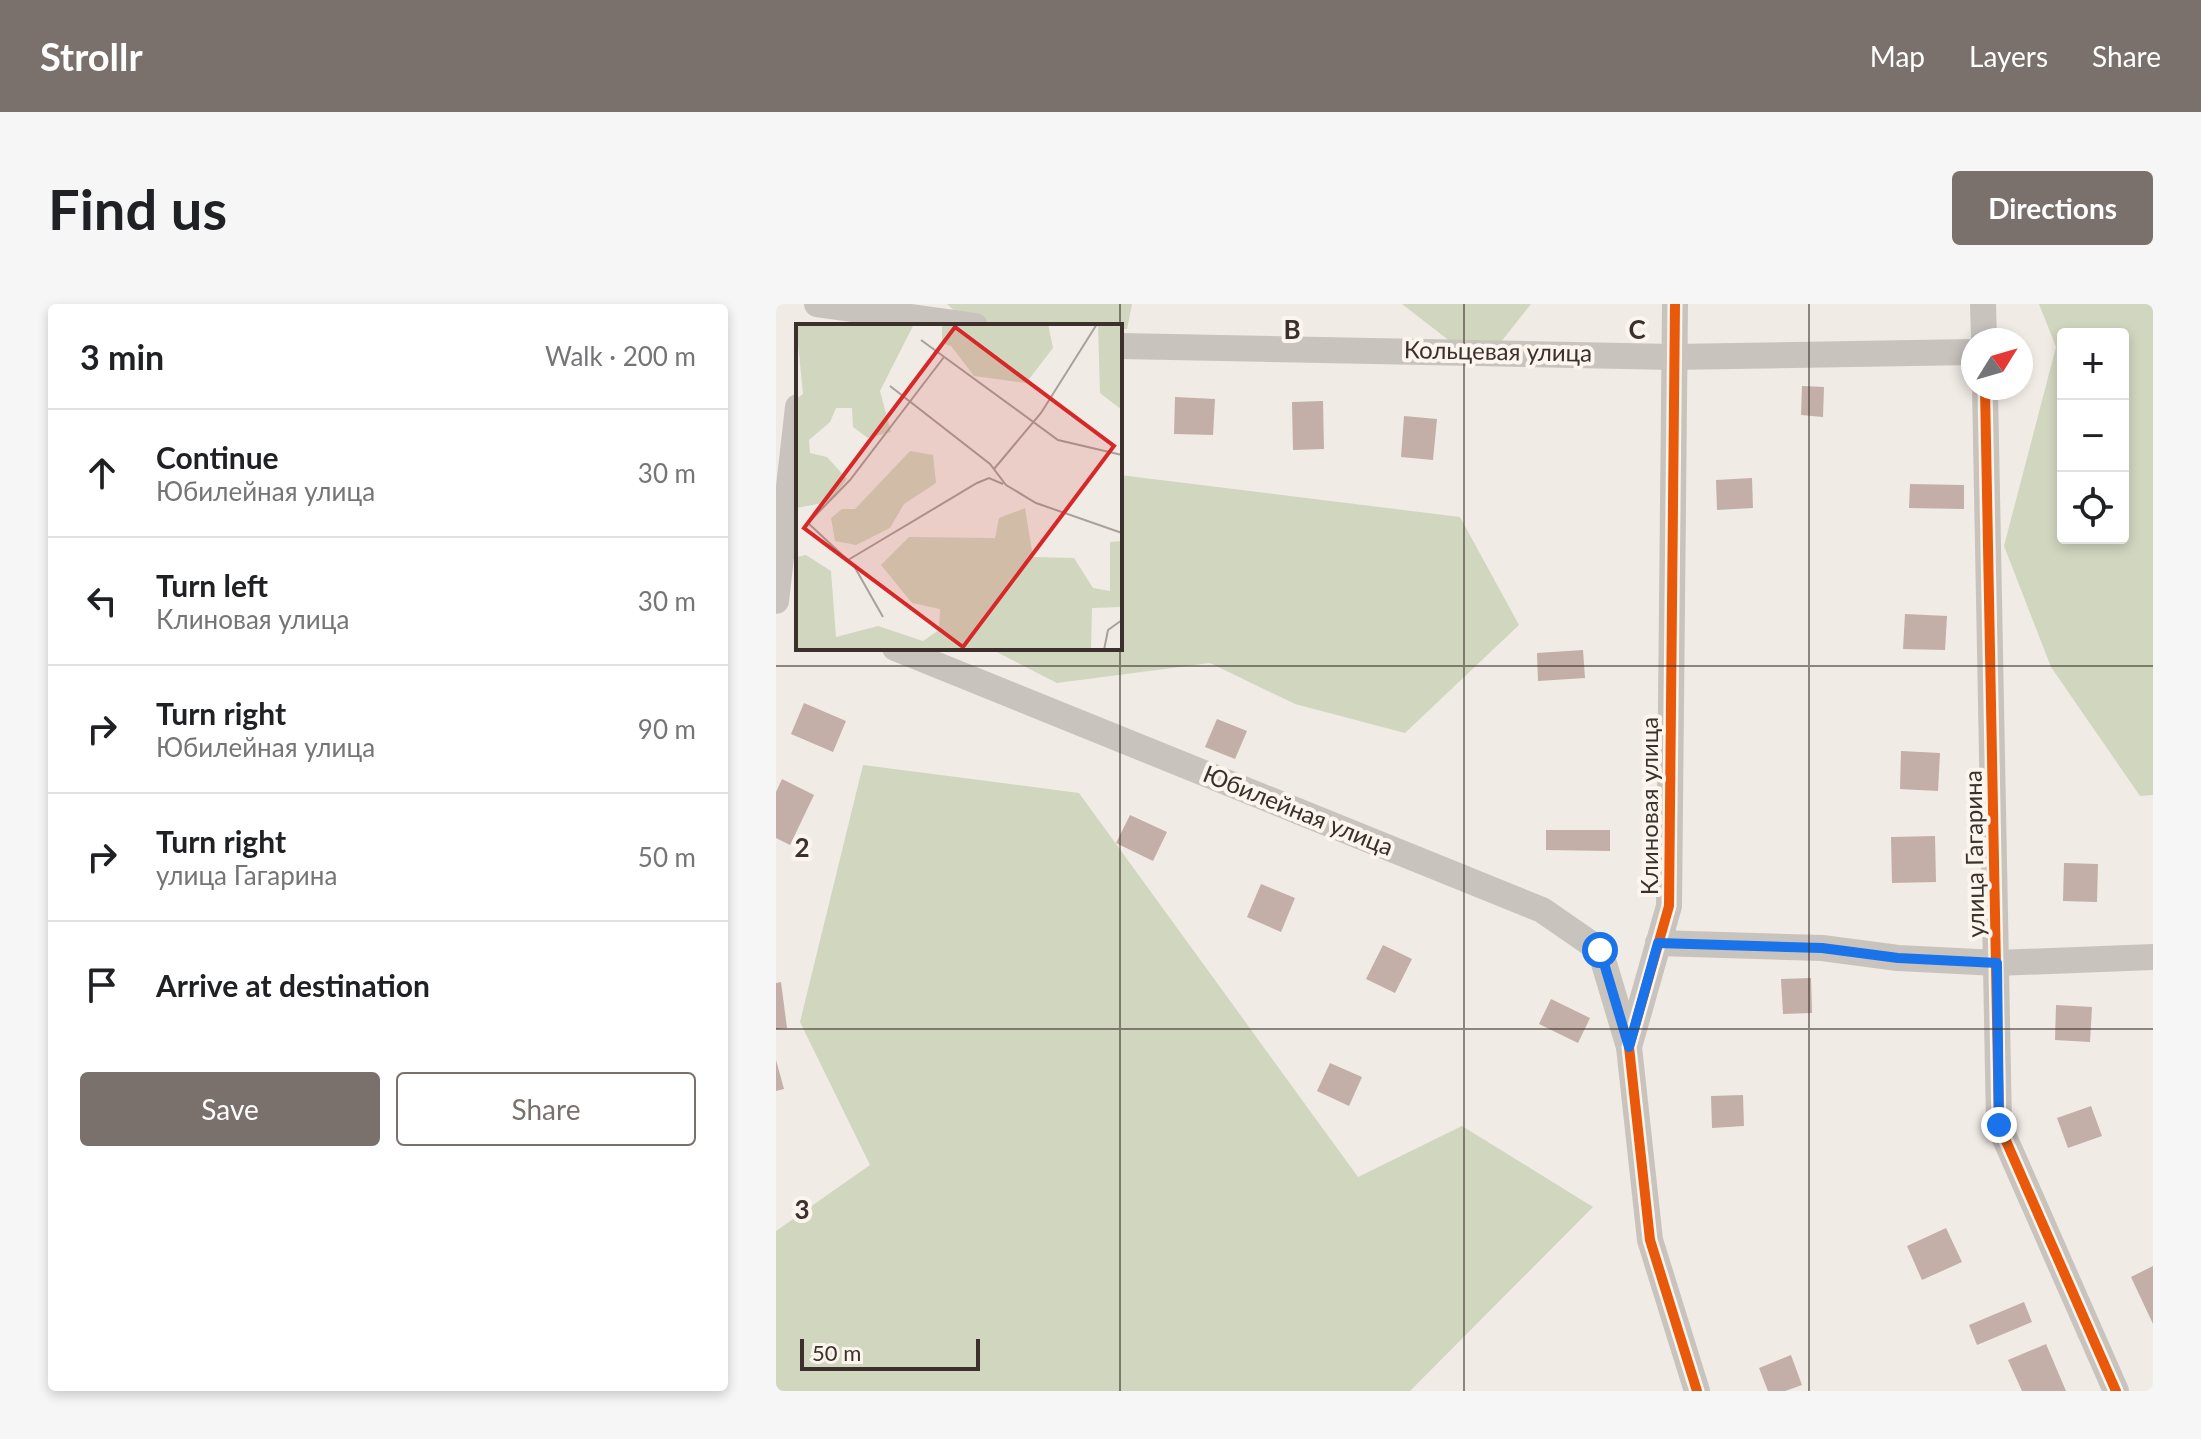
<!DOCTYPE html>
<meta charset="utf-8">
<style>
:root{--surface:#fff;--page:#f6f6f6;--text:#202124;--muted:#757577;--line:#e0e0e0;--accent:#7a716c}
body{margin:0;font-family:Lato,sans-serif;background:var(--page);color:var(--text)}
.controls{position:absolute;right:24px;top:24px;display:grid;overflow:hidden;border-radius:8px;box-shadow:0 4px 12px #0003}
.controls button{width:72px;height:72px;display:grid;place-items:center;padding:0;border:0;border-bottom:2px solid var(--line);background:var(--surface);color:var(--text);font:40px sans-serif}
.compass{position:absolute;left:1185px;top:24px;width:72px;height:72px;border-radius:50%;background:var(--surface);box-shadow:0 4px 12px #0003;rotate:53deg}
.scale{position:absolute;left:24px;bottom:20px;width:180px;box-sizing:border-box;padding-left:8px;border:4px solid #3b302b;border-top:0;font-size:22px;line-height:28px;white-space:nowrap;color:#3b302b;-webkit-text-stroke:6px #fbf5ee;paint-order:stroke}
.stop{position:absolute;width:24px;height:24px;margin:-18px;border:6px solid #1a73e8;border-radius:50%;background:#fff}
.stop.end{background:#1a73e8;border-color:#fff;box-shadow:0 2px 8px #0008}
.list{margin:0;padding:0;list-style:none}
h2{display:flex;justify-content:space-between;align-items:center;height:104px;margin:0;padding:0 32px;font-size:34px}
h2 small{font-size:26px;font-weight:400;color:var(--muted)}
.list li{display:grid;grid-template-columns:52px 1fr auto;gap:24px;align-items:center;box-sizing:border-box;height:128px;padding:0 32px;border-top:2px solid var(--line)}
.list b{display:block;font-size:30px;white-space:nowrap}
.list p{margin:0;font-size:26px;white-space:nowrap;color:var(--muted)}
.list em{font-size:26px;font-style:normal;color:var(--muted)}
.actions{display:flex;gap:16px;padding:24px 32px}
.actions a{flex:1;padding:18px 0;border:2px solid var(--accent);border-radius:8px;text-align:center;font-size:28px;color:var(--accent)}
.actions .main{background:var(--accent);color:#fff}
.icon{flex:none;width:44px;height:44px;fill:none;stroke:currentColor;stroke-width:2;stroke-linecap:round;stroke-linejoin:round}
.map{position:relative;flex:none;width:1377px;height:1087px;overflow:hidden;border-radius:8px}
header{display:flex;align-items:center;gap:48px;box-sizing:border-box;height:112px;padding:0 40px;background:var(--accent);color:#fff}
header strong{font-size:38px}
nav{display:flex;gap:44px;margin-inline-start:auto;font-size:28px}
.intro{display:flex;align-items:center;justify-content:space-between;box-sizing:border-box;height:192px;padding:0 48px}
h1{margin:0;font-size:56px}
.button{padding:20px 36px;border-radius:8px;background:var(--accent);color:#fff;font-size:28px;font-weight:700}
main{display:flex;gap:48px;padding:0 48px}
aside{flex:1;background:var(--surface);border-radius:8px;box-shadow:0 4px 12px #0003}
.map>svg:first-child{display:block}
.green{fill:#d1d6bf;fill-rule:evenodd}
.building{fill:#c3afa7}
.lines{fill:none;stroke-linecap:round;stroke-linejoin:round}
.minor{stroke:#c9c3be;stroke-width:26}
.cycleway-casing{stroke:#fbf5ee;stroke-width:15}
.cycleway{stroke:#e8590c;stroke-width:10}
.route{stroke:#1a73e8;stroke-width:10}
.grid{fill:none;stroke:#3b302b;stroke-width:2;stroke-opacity:0.55}
.labels{text-anchor:middle;stroke-width:8;stroke-linejoin:round;paint-order:stroke}
.street-label{font-size:24px;fill:#3b302b;stroke:#fbf5ee}
.inset-road{fill:none;stroke:#a8a09b;stroke-width:2}
.view{fill:#d62828;fill-opacity:0.15;stroke:#d62828;stroke-width:4}
.inset-edge{fill:none;stroke:#3b302b;stroke-width:4}
.grid-label{font-size:26px;text-anchor:middle;font-weight:bold;fill:#3b302b;stroke:#fbf5ee;stroke-width:8;stroke-linejoin:round;paint-order:stroke}
</style>
<header>
<strong>Strollr</strong>
<nav><a>Map</a><a>Layers</a><a>Share</a></nav>
</header>
<div class="intro"><h1>Find us</h1><a class="button">Directions</a></div>
<main>
<aside>
<h2>3 min<small>Walk · 200 m</small></h2>
<ul class="list">
<li><svg class="icon" aria-label="ahead" viewBox="0 0 24 24"><path d="M12 20V5M6 11l6-6 6 6"/></svg><div><b>Continue</b><p>Юбилейная улица</p></div><em>30 m</em></li>
<li><svg class="icon" aria-label="left" viewBox="0 0 24 24"><path d="M17 20v-9H6M10 6l-5 5 5 5"/></svg><div><b>Turn left</b><p>Клиновая улица</p></div><em>30 m</em></li>
<li><svg class="icon" aria-label="right" viewBox="0 0 24 24"><path d="M7 20v-9h11M14 6l5 5-5 5"/></svg><div><b>Turn right</b><p>Юбилейная улица</p></div><em>90 m</em></li>
<li><svg class="icon" aria-label="right" viewBox="0 0 24 24"><path d="M7 20v-9h11M14 6l5 5-5 5"/></svg><div><b>Turn right</b><p>улица Гагарина</p></div><em>50 m</em></li>
<li><svg class="icon" aria-label="arrive" viewBox="0 0 24 24"><path d="M6 21V4h12l-3 4 3 4H6"/></svg><div><b>Arrive at destination</b></div></li>
</ul>
<div class="actions"><a class="main">Save</a><a>Share</a></div>
</aside>
<div class="map">
<svg width="1377" height="1087" viewBox="0 0 1377 1087">
<rect width="100%" height="100%" fill="#f0ebe5"/>
<g class="green">
<polygon points="171,0 356,0 351,25 193,20"/>
<polygon points="626,0 755,0 706,62"/>
<path d="M1263,0H1377V491L1364,492L1275,363L1228,242L1280,43ZM1347,30V234H1287V30Z"/>
<polygon points="344,171 684,213 743,321 629,429 519,400 434,359 281,379 213,344 344,344"/>
<polygon points="87,461 303,489 582,873 686,822 817,903 634,1087 0,1087 0,927 94,861 24,718"/>
</g>
<g class="building">
<polygon points="1026,82 1048,83 1047,113 1025,111"/>
<polygon points="399,93 439,95 437,131 398,130"/>
<polygon points="547,97 548,145 517,146 516,98"/>
<polygon points="628,112 661,115 657,156 625,153"/>
<polygon points="976,174 977,204 941,206 940,176"/>
<polygon points="1134,180 1188,181 1188,205 1133,204"/>
<polygon points="1129,310 1171,312 1169,346 1127,345"/>
<polygon points="807,346 809,374 762,377 761,349"/>
<polygon points="28,399 70,417 57,448 15,430"/>
<polygon points="441,415 471,427 459,455 429,443"/>
<polygon points="1125,447 1164,449 1162,487 1124,485"/>
<polygon points="6,475 38,491 14,541 0,534 0,488"/>
<polygon points="354,511 391,528 377,557 340,539"/>
<polygon points="770,526 834,526 834,547 770,546"/>
<polygon points="1159,532 1160,578 1116,579 1115,533"/>
<polygon points="1288,559 1322,560 1321,598 1287,597"/>
<polygon points="485,580 519,594 505,628 471,613"/>
<polygon points="607,641 636,655 619,689 590,675"/>
<polygon points="1035,674 1036,709 1007,710 1005,675"/>
<polygon points="5,678 11,724 0,725 0,679"/>
<polygon points="775,695 814,714 802,739 763,720"/>
<polygon points="1280,701 1316,703 1314,738 1279,736"/>
<polygon points="0,756 8,785 0,787"/>
<polygon points="554,759 586,773 573,802 541,787"/>
<polygon points="967,791 968,822 936,824 935,792"/>
<polygon points="1315,802 1326,832 1292,844 1281,814"/>
<polygon points="1170,924 1186,958 1146,976 1131,942"/>
<polygon points="1377,962 1377,1020 1355,973"/>
<polygon points="1248,998 1256,1018 1201,1041 1193,1021"/>
<polygon points="1270,1040 1290,1087 1246,1087 1232,1056"/>
<polygon points="1015,1051 1026,1081 1009,1087 992,1087 983,1064"/>
</g>
<g class="lines">
<g class="minor">
<polyline points="41,0 199,22"/>
<polyline points="899,0 893,602 853,743 874,936 921,1087"/>
<polyline points="1207,0 1208,36"/>
<polyline points="344,42 897,53 1197,48"/>
<polyline points="1209,84 1223,821 1340,1087"/>
<polyline points="0,297 22,103"/>
<polyline points="119,344 766,606 824,646 853,743"/>
<polyline points="882,639 1046,644 1122,654 1221,659 1377,653"/>
</g>
<defs>
<g id="cycleway">
<polyline points="899,0 893,602 853,743 874,936 921,1087"/>
<polyline points="1209,84 1223,821 1340,1087"/>
</g>
</defs>
<use href="#cycleway" class="cycleway-casing"/>
<use href="#cycleway" class="cycleway"/>
</g>
<g class="lines">
<polyline class="route" points="824,646 853,743 882,639 1046,644 1122,654 1221,659 1223,821"/>
</g>
<path class="grid" d="M344,0V1087M688,0V1087M1033,0V1087M0,362H1377M0,725H1377"/>
<g class="labels">
<g class="street-label">
<text transform="translate(722 48) rotate(1)" y="8">Кольцевая улица</text>
<text transform="translate(874 502) rotate(-90)" y="8">Клиновая улица</text>
<text transform="translate(522 507) rotate(22)" y="8">Юбилейная улица</text>
<text transform="translate(1199 550) rotate(-91)" y="8">улица Гагарина</text>
</g>
</g>
<g transform="translate(20 20)">
<rect width="326" height="326" fill="#f0ebe5"/>
<path d="M0,0H118L84,67L95,108L72,114L57,103L56,84H40L34,98L13,116L14,129L31,133L51,155L33,178L0,184V75L7,70ZM252,0L257,24L230,59L178,52L155,22L146,19V2ZM302,0H326V86L304,69ZM114,127L137,131L140,159L108,180L94,204L60,221L39,217L35,194L46,185H59ZM229,184L237,233L278,234L297,264L314,267V218L326,217V283L296,284L295,326H0V233L10,231L35,247L40,313L82,302L127,317L143,306L144,285L116,279L85,241L113,213L199,214L203,194Z" fill="#d1d6bf"/>
<path class="inset-road" d="M125,16L262,116L326,131M94,62L194,140L210,161L240,179L326,209M198,145L245,89L301,0M52,236L181,159L193,154L207,160M87,293L58,242L12,199L54,156L148,33M308,326L312,306L326,296"/>
<path class="view" d="M159,3L318,122L167,323L8,204Z"/>
<rect width="326" height="326" class="inset-edge"/>
</g>
<g class="grid-label">
<text x="516" y="35">B</text>
<text x="861" y="35">C</text>
<text x="26" y="553">2</text>
<text x="26" y="915">3</text>
</g>
</svg>
<div class="controls">
<button>+</button>
<button>−</button>
<button><svg class="icon" aria-label="locate" viewBox="0 0 24 24"><circle cx="12" cy="12" r="6"/><path d="M12 2v4M12 18v4M2 12h4M18 12h4"/></svg></button>
</div>
<svg class="compass" viewBox="-18 -18 36 36"><path d="M0-13l5 13h-10z" fill="#e53935"/><path d="M0 13l5-13h-10z" fill="#757577"/></svg>
<div class="scale">50 m</div>
<div class="stop" style="left:824px;top:646px"></div>
<div class="stop end" style="left:1223px;top:821px"></div>
</div>
</main>
